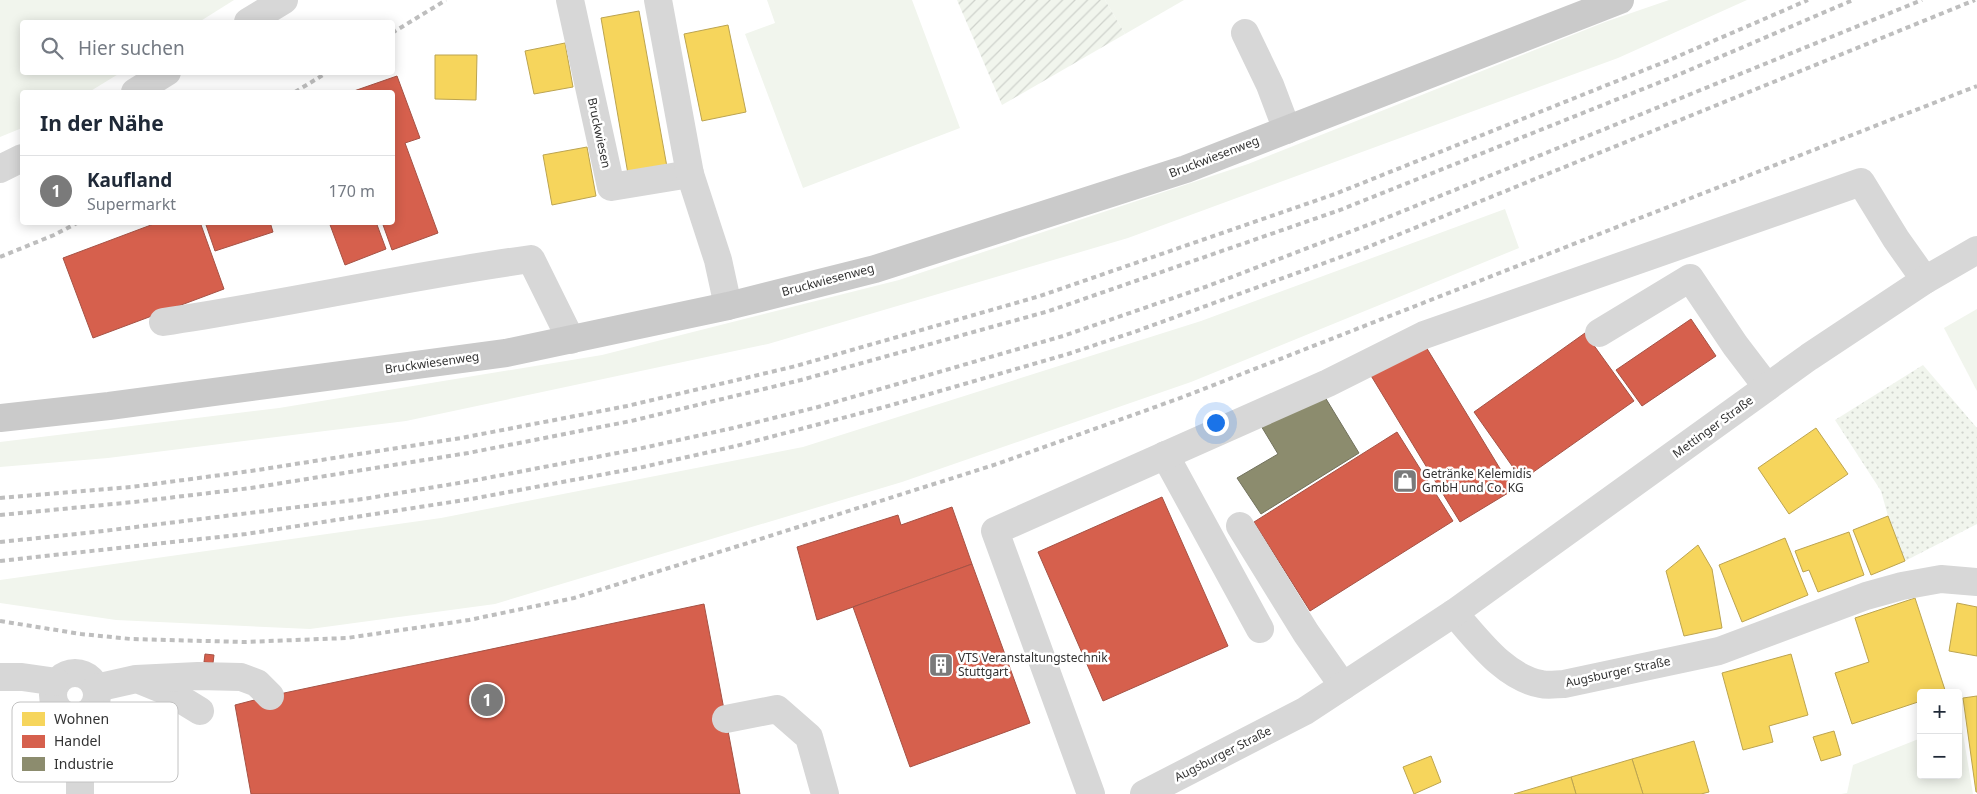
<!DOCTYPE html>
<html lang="de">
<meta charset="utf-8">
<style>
:root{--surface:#fff;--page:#f2f2f3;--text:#1f2937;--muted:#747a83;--line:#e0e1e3;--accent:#7a7a7a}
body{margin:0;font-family:"Noto Sans",sans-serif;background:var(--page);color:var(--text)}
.controls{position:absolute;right:15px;bottom:15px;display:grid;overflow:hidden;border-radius:5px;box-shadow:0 2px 12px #0003}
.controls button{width:45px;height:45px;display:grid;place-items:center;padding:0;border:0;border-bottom:1px solid var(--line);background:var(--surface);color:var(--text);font:25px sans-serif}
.you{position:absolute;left:1215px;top:422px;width:18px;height:18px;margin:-12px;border:4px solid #fff;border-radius:50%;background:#1a73e8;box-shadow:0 0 0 8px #1a73e833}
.badge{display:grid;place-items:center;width:32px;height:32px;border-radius:50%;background:var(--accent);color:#fff;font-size:16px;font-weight:700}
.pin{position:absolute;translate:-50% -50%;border:2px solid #fff;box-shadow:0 1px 5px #0006}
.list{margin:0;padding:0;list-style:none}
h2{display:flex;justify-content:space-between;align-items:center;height:65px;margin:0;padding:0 20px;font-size:21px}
h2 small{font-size:16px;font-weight:400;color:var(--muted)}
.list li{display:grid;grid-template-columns:32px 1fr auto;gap:15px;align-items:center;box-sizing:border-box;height:70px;padding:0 20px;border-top:1px solid var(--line)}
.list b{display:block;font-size:19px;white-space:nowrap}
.list p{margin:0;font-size:16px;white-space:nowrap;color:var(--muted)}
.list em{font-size:16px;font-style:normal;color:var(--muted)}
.icon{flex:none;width:28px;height:28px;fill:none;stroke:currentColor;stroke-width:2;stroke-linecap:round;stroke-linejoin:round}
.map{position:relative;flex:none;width:1977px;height:794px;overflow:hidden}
.search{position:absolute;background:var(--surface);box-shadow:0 2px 12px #0003;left:20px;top:20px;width:375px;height:55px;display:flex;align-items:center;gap:12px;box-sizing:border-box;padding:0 18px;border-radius:5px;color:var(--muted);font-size:19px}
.panel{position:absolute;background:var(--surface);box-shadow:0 2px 12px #0003;left:20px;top:90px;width:375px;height:135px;border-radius:5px}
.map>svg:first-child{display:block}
.grass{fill:#f1f5ed}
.park{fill:url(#park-dots)}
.garden{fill:url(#garden-furrows)}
.homes{fill:#f6d55c;stroke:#bca450}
.shops{fill:#d6604d;stroke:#a55245}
.industry{fill:#8c8c6e;stroke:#71715c}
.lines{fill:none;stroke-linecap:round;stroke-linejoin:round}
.minor{stroke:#d7d7d7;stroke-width:28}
.major{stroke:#cacaca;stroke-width:28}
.rail{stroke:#bebebe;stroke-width:4;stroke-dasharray:5 4;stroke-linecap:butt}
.labels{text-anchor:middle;stroke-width:5;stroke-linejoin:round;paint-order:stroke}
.street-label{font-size:12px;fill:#333;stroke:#fff}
.poi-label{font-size:12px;fill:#333;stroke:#fff;text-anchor:start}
.key{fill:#fff;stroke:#c2c2c2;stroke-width:1}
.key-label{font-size:14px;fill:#333}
</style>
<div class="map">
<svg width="1977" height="794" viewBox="0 0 1977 794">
<defs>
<pattern id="park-dots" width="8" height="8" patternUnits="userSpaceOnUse" patternTransform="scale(1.25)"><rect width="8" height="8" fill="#f1f5ed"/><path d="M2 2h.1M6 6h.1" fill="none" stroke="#cfd2cc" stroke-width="1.8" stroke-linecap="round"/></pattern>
<pattern id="garden-furrows" width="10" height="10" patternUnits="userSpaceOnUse" patternTransform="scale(1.25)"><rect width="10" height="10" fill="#f1f5ed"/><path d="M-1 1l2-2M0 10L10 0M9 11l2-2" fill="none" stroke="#cfd2cc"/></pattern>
</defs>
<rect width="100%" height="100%" fill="#fff"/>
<g class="grass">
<polygon points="0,0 234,0 199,22 22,22 22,72 120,73 89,92 22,92 22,128 0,137"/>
<polygon points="767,0 912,0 960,128 803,188 745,34 775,23"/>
<polygon points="1105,0 1184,0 1125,34"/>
<polygon points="1669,0 1747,0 1618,58 1128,238 768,344 406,421 108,458 0,467 0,442 279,408 602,355 899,280 1248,164 1605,22"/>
<polygon points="1505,209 1519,248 1191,382 902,482 495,604 310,629 116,620 0,603 0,580 441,518 803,447 1201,321"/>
<polygon points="1977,309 1977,391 1944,328"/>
<polygon points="1961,722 1973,794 1841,794 1847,793 1853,765 1921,738 1921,775 1958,775 1958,723"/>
</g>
<polygon class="park" points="1923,365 1977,428 1977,524 1905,561 1888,516 1881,491 1835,420"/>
<polygon class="garden" points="957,0 1105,0 1125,34 1002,105"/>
<g class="homes">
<polygon points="639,11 667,167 628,174 601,18"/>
<polygon points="728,25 746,112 702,121 684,34"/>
<polygon points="565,43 573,87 534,94 525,51"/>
<polygon points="435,55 477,55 476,100 435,99"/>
<polygon points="587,147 596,196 552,205 543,155"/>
<polygon points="1816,428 1848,474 1789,514 1758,468"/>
<polygon points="1888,516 1905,561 1871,575 1853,530"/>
<polygon points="1849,532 1864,575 1818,592 1809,570 1803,572 1795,551"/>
<polygon points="1785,538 1808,595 1742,622 1719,565"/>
<polygon points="1698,545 1712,569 1722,628 1684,636 1666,571"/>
<polygon points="1915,598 1946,693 1921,693 1921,701 1852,724 1835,673 1869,662 1855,618"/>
<polygon points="1957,603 1977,607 1977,656 1949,651"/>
<polygon points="1791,654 1808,715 1769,726 1773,742 1743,750 1722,673"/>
<polygon points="1977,696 1977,792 1976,792 1963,698"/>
<polygon points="1834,731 1841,755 1821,761 1813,737"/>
<polygon points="1694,741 1709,792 1701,794 1643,794 1632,759"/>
<polygon points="1431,756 1441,782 1414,794 1403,767"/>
<polygon points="1632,759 1643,794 1576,794 1571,777"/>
<polygon points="1571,777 1576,794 1514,794"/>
</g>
<g class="shops">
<polygon points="397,76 420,138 405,143 438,233 392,250 382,222 392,222 392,92 351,92"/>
<polygon points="159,222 200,222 224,289 93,338 63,258"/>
<polygon points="205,222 270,222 273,232 215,251"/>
<polygon points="329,222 376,222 386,249 345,265"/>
<polygon points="1691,319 1716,356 1642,406 1616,370"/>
<polygon points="1585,333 1634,401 1522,480 1474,412"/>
<polygon points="1423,342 1513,490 1460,522 1370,374"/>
<polygon points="1397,432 1453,521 1310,611 1254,522"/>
<polygon points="1162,497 1228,646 1103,701 1038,552"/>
<polygon points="952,507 972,564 817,620 797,547 898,515 901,525"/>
<polygon points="972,564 1030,723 910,767 853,607"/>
<polygon points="704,604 740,794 251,794 235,705 270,696"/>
<polygon points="205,654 214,655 213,663 204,662"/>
</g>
<polygon class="industry" points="1317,384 1359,453 1261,514 1237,478 1278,454 1249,406"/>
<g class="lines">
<g class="minor">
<polyline points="570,0 611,187 690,174"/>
<polyline points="658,0 690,174 718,260 728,306"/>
<polyline points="248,22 284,0"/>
<polyline points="1245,33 1270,85 1287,130"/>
<polyline points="135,92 167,72"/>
<polyline points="0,169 22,158"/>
<path d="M163,322C286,304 407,276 531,259L571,340"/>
<polyline points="1599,333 1690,278 1735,345 1767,387"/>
<polyline points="1165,455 1260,629"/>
<polyline points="1240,526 1306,633 1343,686"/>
<path d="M1454,613C1478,640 1504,677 1541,684C1548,686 1557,684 1564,684L1719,651L1866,596L1902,586L1941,579L1977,582"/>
<circle cx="75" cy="695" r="22"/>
<polyline points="0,677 22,677 57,682"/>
<polyline points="142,681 169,692 200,711"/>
<polyline points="96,688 136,679 198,676 241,677 257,683 270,696"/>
<polyline points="726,719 777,709 809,737 825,794"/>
<polyline points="80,794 80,717"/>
<polyline points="1091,794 995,531 1328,383 1424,335 1861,182 1896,239 1925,280"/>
<polyline points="1144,794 1305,711 1454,613 1809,357 1925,280 1977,250"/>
</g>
<polyline class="major" points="0,418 109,406 506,353 728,306 875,269 1186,169 1620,0"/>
<g class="rail">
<polyline points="392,33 446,0"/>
<polyline points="295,92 328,72"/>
<polyline points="0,257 54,235 79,222"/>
<polyline points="0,498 131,487 251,471 461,438 627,406 796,366 1040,296 1335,194 1667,61 1808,0"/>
<polyline points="0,515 134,502 251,488 468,453 631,421 801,380 1049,311 1340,210 1673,77 1853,0"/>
<polyline points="0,542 95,532 363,499 471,481 638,449 733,428 818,407 1063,336 1208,286 1381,220 1922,0"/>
<polyline points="0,561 246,534 471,499 643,467 736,446 888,406 1068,354 1134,332 1363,249 1975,0"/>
<polyline points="0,621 81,634 131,639 244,642 347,638 469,620 574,598 997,464 1183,397 1977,86"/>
</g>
</g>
<defs>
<symbol id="shop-square" viewBox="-11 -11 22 22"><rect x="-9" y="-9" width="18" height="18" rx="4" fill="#7a7a7a" stroke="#fff"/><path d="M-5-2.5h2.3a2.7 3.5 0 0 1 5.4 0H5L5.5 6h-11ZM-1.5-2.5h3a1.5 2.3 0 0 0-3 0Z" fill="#fff"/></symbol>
<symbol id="building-square" viewBox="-11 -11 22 22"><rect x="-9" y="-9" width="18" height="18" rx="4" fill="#7a7a7a" stroke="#fff"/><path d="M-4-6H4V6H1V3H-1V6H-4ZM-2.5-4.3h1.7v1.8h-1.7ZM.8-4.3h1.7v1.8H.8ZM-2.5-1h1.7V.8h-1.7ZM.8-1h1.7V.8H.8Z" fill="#fff"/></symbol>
</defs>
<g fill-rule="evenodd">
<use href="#shop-square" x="1391" y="467" width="28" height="28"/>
<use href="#building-square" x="927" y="651" width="28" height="28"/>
</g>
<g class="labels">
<g class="street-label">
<text transform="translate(599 133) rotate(78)" y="4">Bruckwiesen</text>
<text transform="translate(1214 157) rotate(-21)" y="4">Bruckwiesenweg</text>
<text transform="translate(828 280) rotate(-15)" y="4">Bruckwiesenweg</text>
<text transform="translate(432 363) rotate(-8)" y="4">Bruckwiesenweg</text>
<text transform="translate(1713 427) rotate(-36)" y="4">Mettinger Straße</text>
<text transform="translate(1618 672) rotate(-12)" y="4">Augsburger Straße</text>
<text transform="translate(1223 754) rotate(-27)" y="4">Augsburger Straße</text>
</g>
<g class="poi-label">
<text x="1422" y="478">Getränke Kelemidis<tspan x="1422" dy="14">GmbH und Co. KG</tspan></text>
<text x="958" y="662">VTS Veranstaltungstechnik<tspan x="958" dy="14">Stuttgart</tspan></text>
</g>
</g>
<rect x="12" y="702" width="166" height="80" rx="8" class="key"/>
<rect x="22" y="712" width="23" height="14" fill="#f6d55c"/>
<rect x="22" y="735" width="23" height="13" fill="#d6604d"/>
<rect x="22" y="757" width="23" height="14" fill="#8c8c6e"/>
<g class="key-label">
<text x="54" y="724">Wohnen</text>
<text x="54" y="746">Handel</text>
<text x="54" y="769">Industrie</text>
</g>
</svg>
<div class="controls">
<button>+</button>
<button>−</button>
</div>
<div class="you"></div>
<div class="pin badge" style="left:487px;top:700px">1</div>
<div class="search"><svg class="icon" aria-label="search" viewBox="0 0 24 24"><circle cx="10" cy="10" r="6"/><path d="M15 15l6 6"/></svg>Hier suchen</div>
<section class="panel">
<h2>In der Nähe<small></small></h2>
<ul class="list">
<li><span class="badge">1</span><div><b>Kaufland</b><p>Supermarkt</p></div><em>170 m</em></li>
</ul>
</section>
</div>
